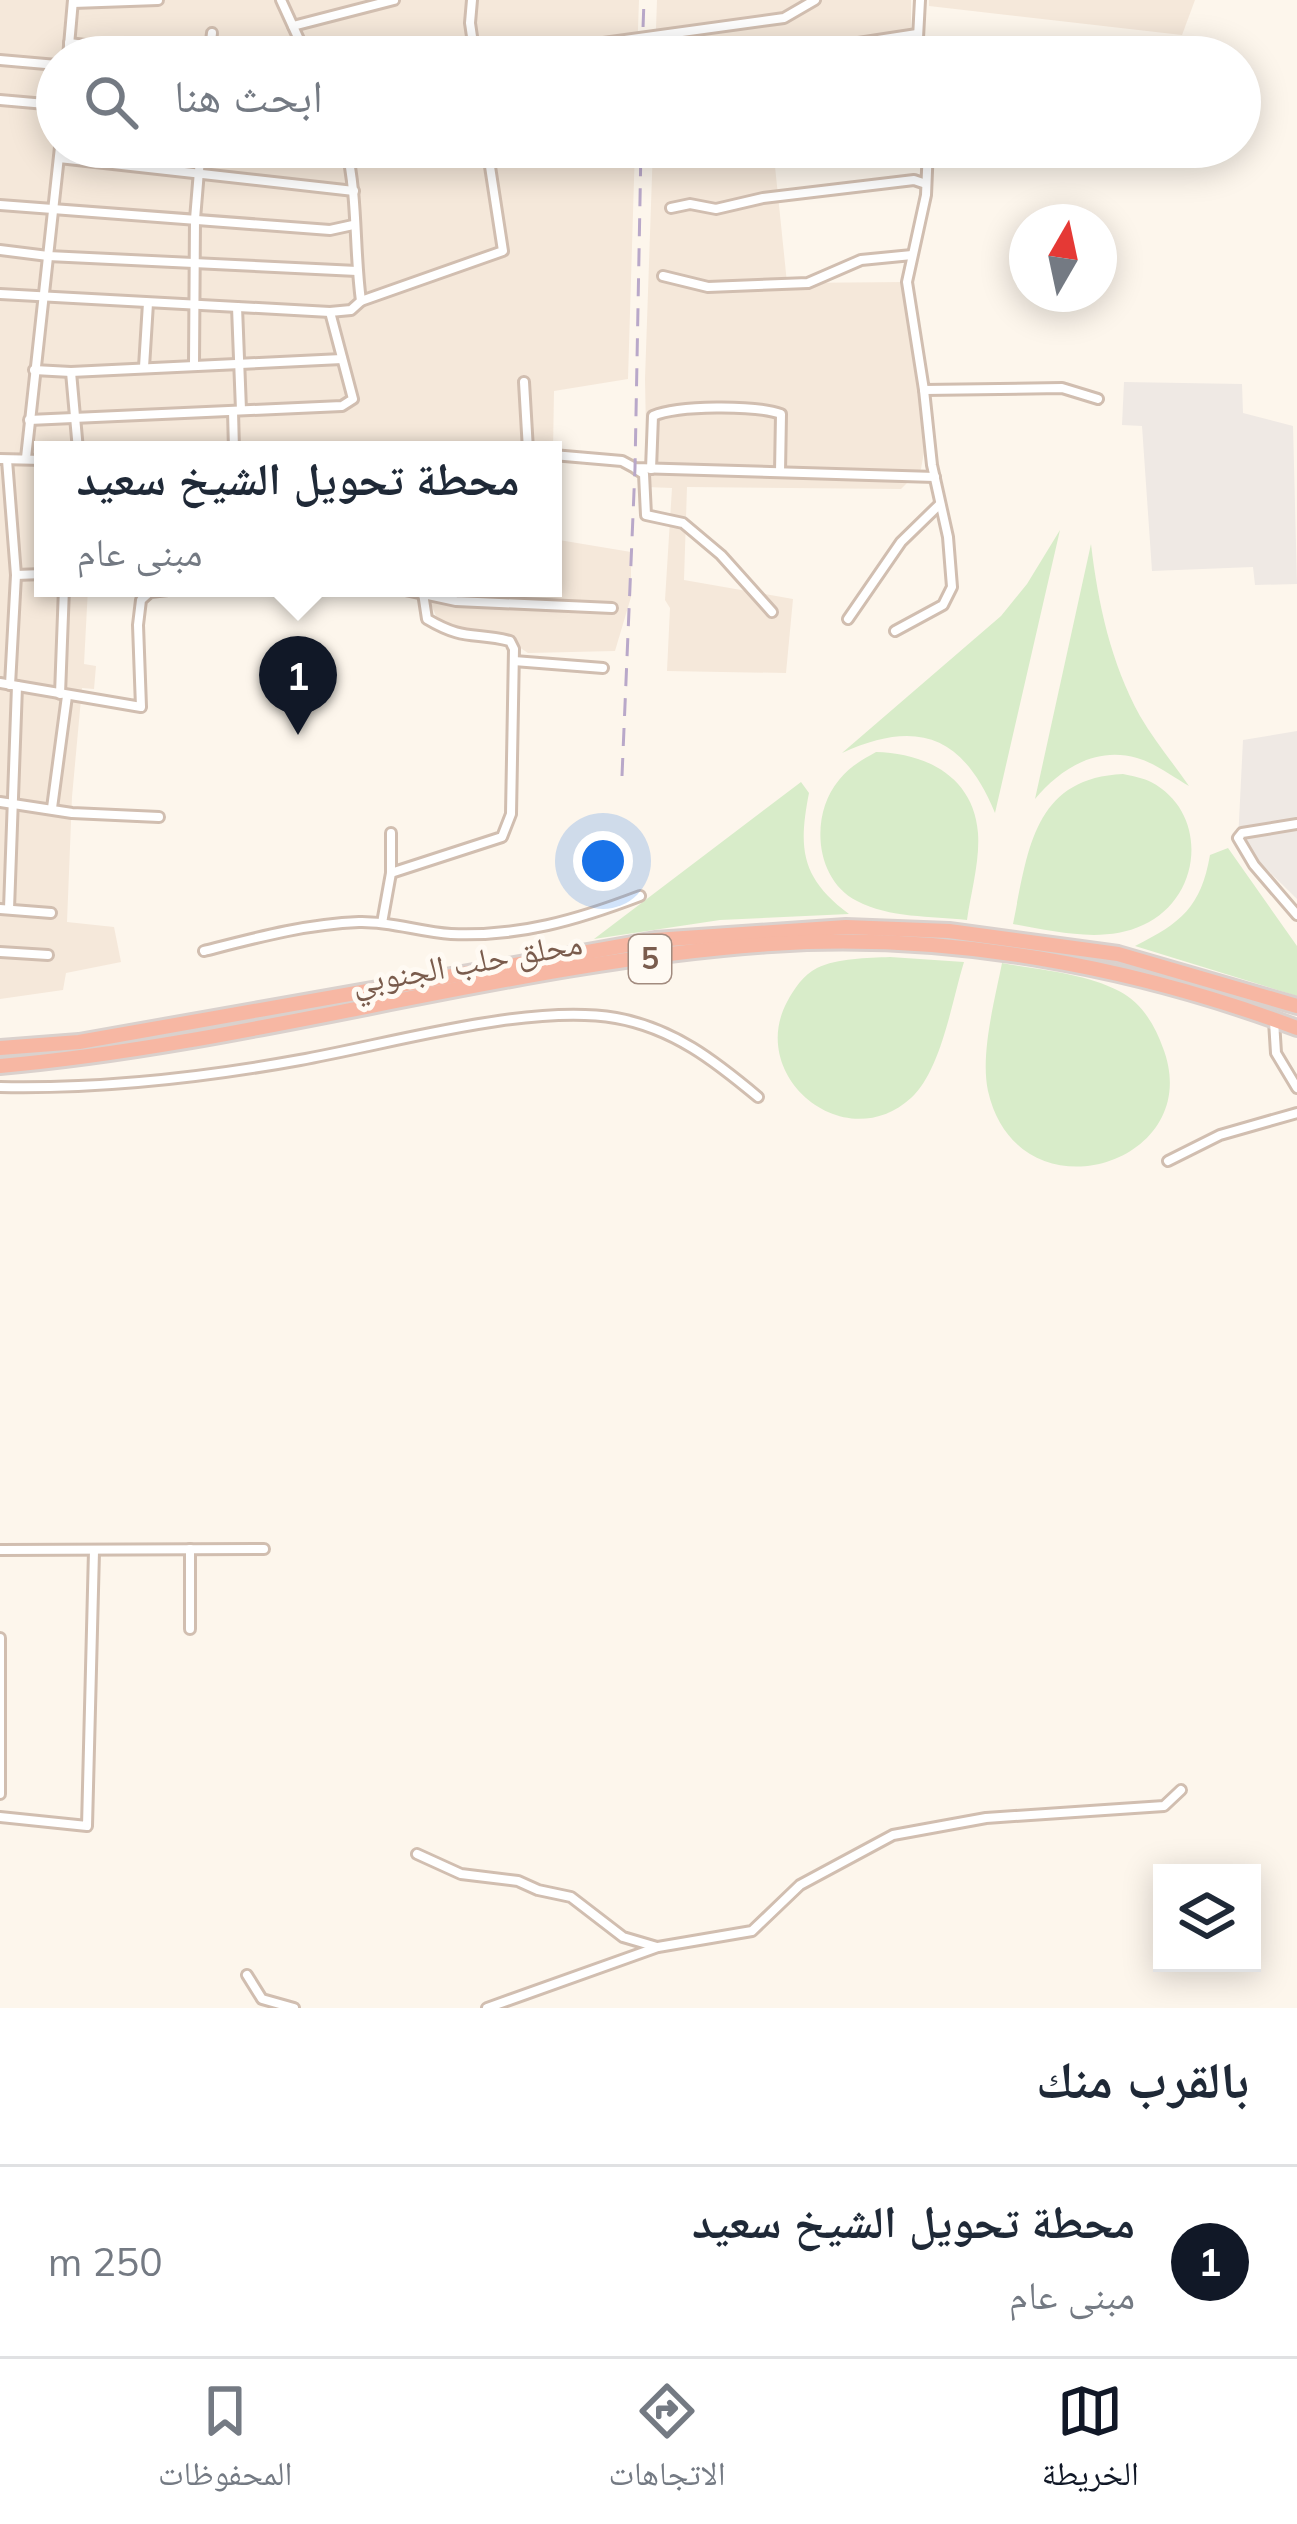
<!DOCTYPE html>
<html lang="ar">
<meta charset="utf-8">
<style>
:root{--surface:#fff;--page:#f2f2f3;--text:#1f2937;--muted:#747a83;--line:#e0e1e3;--accent:#111827}
body{margin:0;font-family:Mulish,"Noto Naskh Arabic",sans-serif;background:var(--page);color:var(--text);direction:rtl}
.controls{position:absolute;right:36px;bottom:36px;display:grid;overflow:hidden;border-radius:0px;box-shadow:0 6px 30px #0003}
.controls button{width:108px;height:108px;display:grid;place-items:center;padding:0;border:0;border-bottom:3px solid var(--line);background:var(--surface);color:var(--text);font:60px sans-serif}
.compass{position:absolute;left:1009px;top:204px;width:108px;height:108px;border-radius:50%;background:var(--surface);box-shadow:0 6px 30px #0003;rotate:9deg}
.you{position:absolute;left:603px;top:861px;width:42px;height:42px;margin:-30px;border:9px solid #fff;border-radius:50%;background:#1a73e8;box-shadow:0 0 0 18px #1a73e833}
.badge{display:grid;place-items:center;width:78px;height:78px;border-radius:50%;background:var(--accent);color:#fff;font-size:39px;font-weight:700}
.pin{position:absolute;translate:-50% -99px;filter:drop-shadow(0 3px 6px #0008)}
.pin::after{content:'';position:absolute;top:63px;width:42px;height:36px;background:inherit;clip-path:polygon(0 0,100% 0,50% 100%)}
.popup{position:absolute;left:34px;top:441px;width:528px;height:156px;box-sizing:border-box;display:grid;place-content:center;border-radius:0px;background:var(--surface);filter:drop-shadow(0 3px 9px #0005);font-size:39px;white-space:nowrap;color:var(--muted)}
.popup b{font-size:45px;color:var(--text)}
.popup::after{content:'';position:absolute;left:50%;top:100%;margin-left:-24px;border:24px solid transparent;border-top-color:var(--surface)}
.list{margin:0;padding:0;list-style:none}
h2{display:flex;justify-content:space-between;align-items:center;height:156px;margin:0;padding:0 48px;font-size:51px}
h2 small{font-size:39px;font-weight:400;color:var(--muted)}
.list li{display:grid;grid-template-columns:78px 1fr auto;gap:36px;align-items:center;box-sizing:border-box;height:192px;padding:0 48px;border-top:3px solid var(--line)}
.list b{display:block;font-size:45px;white-space:nowrap}
.list p{margin:0;font-size:39px;white-space:nowrap;color:var(--muted)}
.list em{font-size:39px;font-style:normal;color:var(--muted)}
.icon{flex:none;width:66px;height:66px;fill:none;stroke:currentColor;stroke-width:2;stroke-linecap:round;stroke-linejoin:round}
.map{position:relative;flex:none;width:1297px;height:2008px;overflow:hidden;direction:ltr}
.search{position:absolute;background:var(--surface);box-shadow:0 6px 30px #0003;left:36px;right:36px;top:36px;height:132px;display:flex;align-items:center;gap:30px;box-sizing:border-box;padding:0 42px;border-radius:66px;color:var(--muted);font-size:45px}
.sheet{height:348px;background:var(--surface)}
nav{display:flex;justify-content:space-around;align-items:center;box-sizing:border-box;height:168px;border-top:3px solid var(--line);background:var(--surface);font-size:33px;color:var(--muted)}
nav a{display:grid;justify-items:center;gap:6px}
nav .on{color:var(--accent)}
.map>svg:first-child{display:block}
.residential{fill:#f5e8da}
.industrial{fill:#efe9e4}
.green{fill:#d8ecc9}
.lines{fill:none;stroke-linecap:round;stroke-linejoin:round}
.street-casing{stroke:#d1beb0;stroke-width:14}
.highway-casing{stroke:#dad1cd;stroke-width:20}
.street{stroke:#fff;stroke-width:8}
.highway{stroke:#f7b7a3;stroke-width:14}
.rail{stroke:#b9a8c9;stroke-width:3;stroke-dasharray:18 12;stroke-linecap:butt}
.labels{text-anchor:middle;stroke-width:10;stroke-linejoin:round;paint-order:stroke}
.shield{fill:#fffaf3;stroke:#a28b7f;stroke-width:3}
.shield-label{font-size:30px;font-weight:bold;fill:#7a5c4d}
.street-label{font-size:33px;fill:#7a5c4d;stroke:#fffaf3}
</style>
<div class="map">
<svg width="1297" height="2008" viewBox="0 0 1297 2008">
<rect width="100%" height="100%" fill="#fdf6ec"/>
<g class="residential">
<polygon points="0,0 376,0 377,5 394,0 639,0 637,57 57,57 57,147 635,147 628,379 554,391 553,450 43,450 43,588 88,588 84,664 96,666 94,689 82,688 72,797 67,922 114,927 121,962 66,973 63,990 0,999"/>
<polygon points="657,0 911,0 911,33 764,57 655,57"/>
<polygon points="929,0 1195,0 1182,35 929,6"/>
<polygon points="653,147 773,147 787,283 907,282 924,452 921,469 901,489 687,487 684,580 793,599 786,673 667,671 670,608 665,600 672,488 647,487 645,379"/>
<polygon points="553,539 631,552 631,597 615,651 528,653 504,637 442,630 424,588 553,588"/>
</g>
<g class="industrial">
<polygon points="1124,382 1242,384 1243,413 1293,426 1297,584 1255,585 1253,567 1152,571 1142,426 1122,425"/>
<polygon points="1297,731 1297,899 1238,841 1243,740"/>
</g>
<g class="green">
<path d="M1060,530L995,813C963,735 917,719 842,753L1001,616L1027,584Z"/>
<path d="M1091,544C1098,604 1111,663 1140,716C1154,740 1173,763 1189,786C1173,777 1155,763 1137,758C1096,746 1060,769 1035,799Z"/>
<path d="M876,752C926,753 974,777 978,833C980,861 971,892 967,920C931,916 889,918 857,901C814,879 810,814 839,780C849,767 862,760 876,752Z"/>
<path d="M1123,774C1132,776 1143,778 1151,782C1210,813 1202,899 1143,925C1103,944 1054,931 1013,924C1028,851 1033,778 1123,774Z"/>
<path d="M801,782L809,793C798,849 801,878 849,914L720,920L594,939Z"/>
<path d="M1228,848L1297,946V996L1135,946C1181,923 1201,907 1210,855Z"/>
<path d="M890,957L964,962C952,1001 941,1071 911,1098C845,1158 747,1077 787,1002C794,989 803,975 817,968C838,958 867,958 890,957Z"/>
<path d="M1002,963C1040,970 1085,973 1119,991C1141,1002 1155,1025 1163,1048C1208,1165 1018,1223 988,1091C980,1054 995,999 1002,963Z"/>
</g>
<g class="lines">
<defs>
<g id="street">
<polyline points="281,0 307,57"/>
<polyline points="472,0 470,23 475,57"/>
<polyline points="73,3 158,0"/>
<polyline points="293,26 394,0"/>
<polyline points="69,43 181,57"/>
<polyline points="68,57 73,0"/>
<polyline points="209,57 212,33"/>
<polyline points="501,57 784,18 815,0"/>
<polyline points="767,57 917,34"/>
<polyline points="917,57 920,0"/>
<polyline points="0,60 57,65"/>
<polyline points="0,100 57,105"/>
<polyline points="928,147 926,195 907,282 924,390 1062,388 1098,399"/>
<polyline points="59,158 354,191"/>
<polyline points="0,205 330,230 353,225"/>
<polyline points="671,208 690,204 716,209 763,198 914,180 926,184"/>
<polyline points="0,250 48,256 357,271"/>
<polyline points="663,276 708,287 808,283 861,260 912,255"/>
<path d="M0,294L330,312L351,310L361,301C354,250 358,197 346,147"/>
<polyline points="361,301 503,251 487,147"/>
<polyline points="237,307 241,410"/>
<polyline points="194,364 195,219 201,147"/>
<polyline points="144,367 148,303"/>
<polyline points="34,370 71,372 342,359"/>
<polyline points="71,372 78,450"/>
<polyline points="524,382 528,450"/>
<polyline points="233,411 234,450"/>
<polyline points="29,420 342,406 353,399 330,312"/>
<polyline points="553,455 622,461 635,468 935,477"/>
<polyline points="26,458 60,147"/>
<polyline points="0,459 43,460"/>
<polyline points="7,460 16,575 10,685"/>
<polyline points="636,469 644,474 646,515 683,523 721,555 772,612"/>
<path d="M651,469L653,416C678,405 755,405 781,414L780,472"/>
<polyline points="16,575 43,574"/>
<polyline points="848,619 901,542 940,504"/>
<polyline points="895,631 943,605 952,587 948,537 932,465 924,390"/>
<polyline points="514,661 603,668"/>
<polyline points="0,683 141,707 138,625 141,600 150,592 168,590 405,590 456,601 612,608"/>
<polyline points="60,694 64,588"/>
<polyline points="0,802 72,813 159,817"/>
<polyline points="52,808 67,696"/>
<polyline points="1297,824 1242,833 1238,838 1254,865 1297,915"/>
<path d="M391,873L502,837L511,814L514,649L510,641C473,632 464,641 427,619L423,593"/>
<polyline points="0,909 51,913"/>
<polyline points="9,909 17,686"/>
<polyline points="382,923 391,873 391,833"/>
<path d="M204,951C255,938 306,924 359,922C390,921 420,932 451,934C519,937 577,920 640,896"/>
<polyline points="0,952 48,955"/>
<polyline points="1274,1021 1276,1053 1297,1088"/>
<path d="M0,1087C100,1089 201,1078 300,1060C390,1044 528,1003 616,1018C673,1028 715,1061 758,1097"/>
<polyline points="1168,1161 1220,1135 1297,1113"/>
<polyline points="0,1550 264,1549"/>
<polyline points="190,1629 190,1549"/>
<polyline points="0,1638 0,1794"/>
<polyline points="0,1817 87,1826 94,1551"/>
<polyline points="417,1854 461,1874 518,1881 538,1890 571,1897 623,1937 657,1947"/>
<polyline points="247,1975 262,1999 294,2008"/>
<polyline points="487,2008 658,1947 752,1931 800,1885 893,1835 986,1818 1164,1806 1181,1790"/>
</g>
<g id="highway">
<polyline points="0,1048 79,1042 655,940 846,927 949,931 1118,954 1297,1006"/>
<path d="M0,1066C259,1043 511,962 771,944C948,932 1132,966 1297,1028"/>
</g>
</defs>
<use href="#street" class="street-casing"/>
<use href="#highway" class="highway-casing"/>
<use href="#street" class="street"/>
<use href="#highway" class="highway"/>
<g class="rail">
<polyline points="642,57 644,0"/>
<polyline points="622,776 635,468 641,147"/>
</g>
</g>
<g class="labels">
<rect class="shield" x="629" y="935" width="42" height="48" rx="9"/>
<g class="shield-label">
<text x="650" y="969">5</text>
</g>
<g class="street-label">
<text transform="translate(467 962) rotate(-10)" y="12">محلق حلب الجنوبي</text>
</g>
</g>
</svg>
<div class="controls">
<button><svg class="icon" aria-label="layers" viewBox="0 0 24 24"><path d="M12 4l9 5-9 5-9-5zM3 14l9 5 9-5"/></svg></button>
</div>
<svg class="compass" viewBox="-18 -18 36 36"><path d="M0-13l5 13h-10z" fill="#e53935"/><path d="M0 13l5-13h-10z" fill="#747a83"/></svg>
<div class="you"></div>
<div class="pin badge" style="left:298px;top:735px">1</div>
<div class="popup"><b>محطة تحويل الشيخ سعيد</b>مبنى عام</div>
<div class="search"><svg class="icon" aria-label="search" viewBox="0 0 24 24"><circle cx="10" cy="10" r="6"/><path d="M15 15l6 6"/></svg>ابحث هنا</div>
</div>
<section class="sheet">
<h2>بالقرب منك<small></small></h2>
<ul class="list">
<li><span class="badge">1</span><div><b>محطة تحويل الشيخ سعيد</b><p>مبنى عام</p></div><em>250 m</em></li>
</ul>
</section>
<nav>
<a class="on"><svg class="icon" aria-label="map" viewBox="0 0 24 24"><path d="M3 6l6-2 6 2 6-2v14l-6 2-6-2-6 2zM9 4v14M15 6v14"/></svg>الخريطة</a>
<a><svg class="icon" aria-label="directions" viewBox="0 0 24 24"><path d="M12 3l9 9-9 9-9-9zM9 14v-3h6M13 9l2 2-2 2"/></svg>الاتجاهات</a>
<a><svg class="icon" aria-label="saved" viewBox="0 0 24 24"><path d="M7 4h10v16l-5-4-5 4z"/></svg>المحفوظات</a>
</nav>
